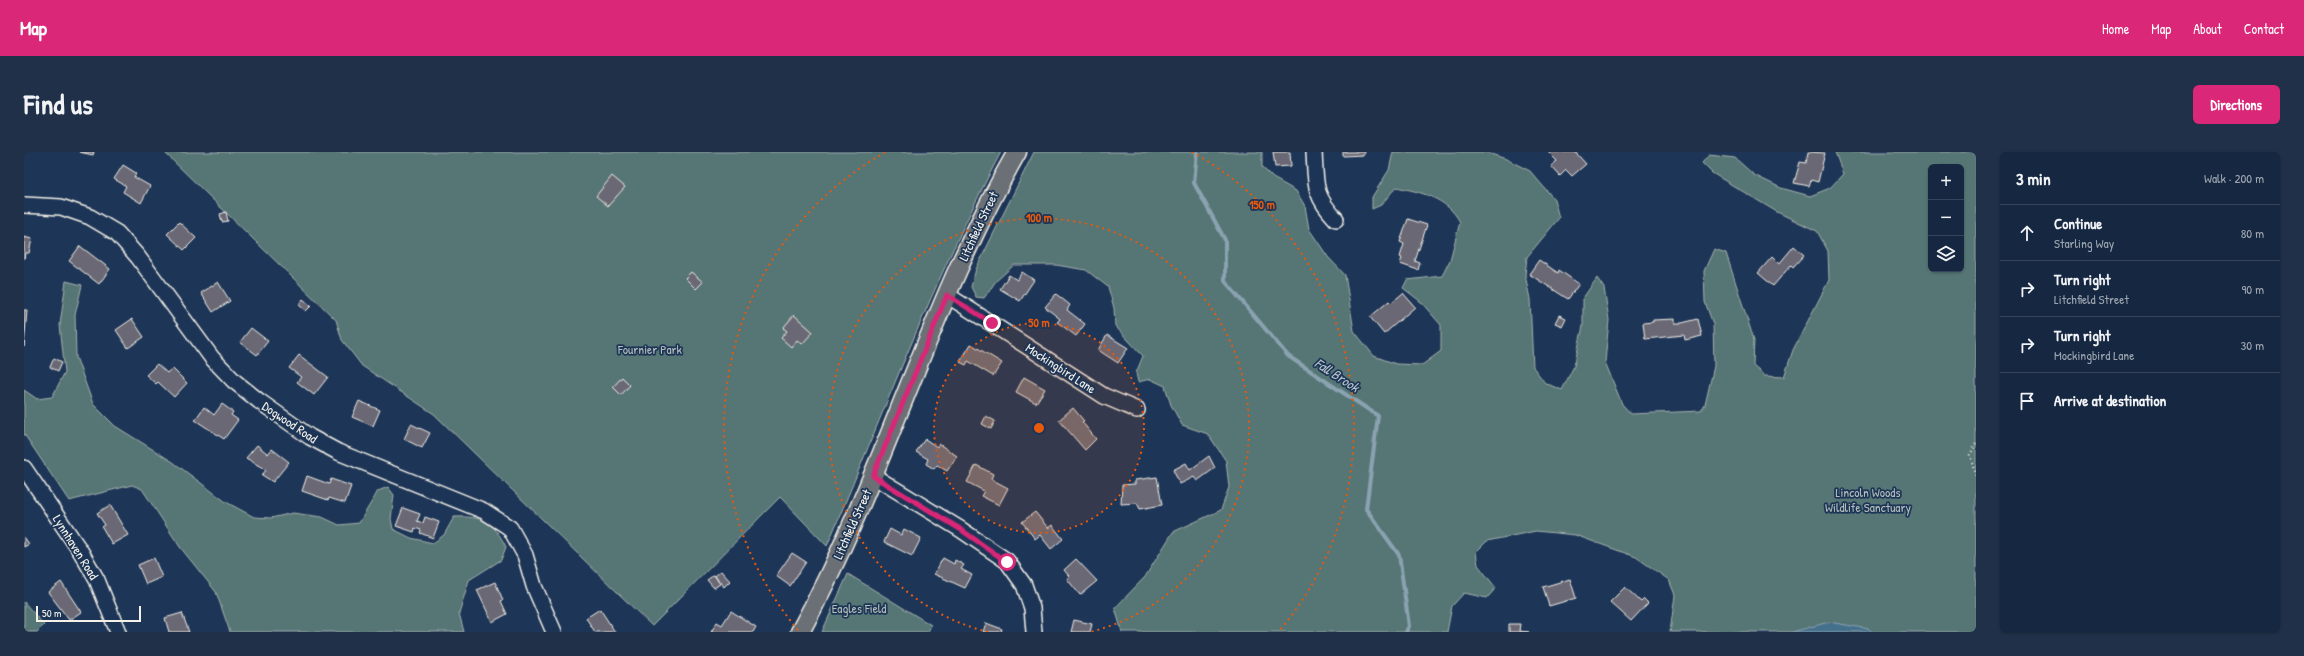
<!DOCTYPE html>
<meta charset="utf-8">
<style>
:root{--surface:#162841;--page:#1f3048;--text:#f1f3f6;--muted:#9ea6b1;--line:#35445a;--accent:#db2777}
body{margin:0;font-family:"Patrick Hand",sans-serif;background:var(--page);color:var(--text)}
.controls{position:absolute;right:12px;top:12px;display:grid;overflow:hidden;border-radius:6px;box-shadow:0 1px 3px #0004}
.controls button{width:36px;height:36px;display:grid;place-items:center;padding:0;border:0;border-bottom:1px solid var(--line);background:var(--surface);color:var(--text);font:20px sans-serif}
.scale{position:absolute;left:12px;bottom:10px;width:105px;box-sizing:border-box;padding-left:4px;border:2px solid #f4f1e8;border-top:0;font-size:11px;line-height:14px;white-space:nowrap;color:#f4f1e8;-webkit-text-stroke:3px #1d3557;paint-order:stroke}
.stop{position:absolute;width:12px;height:12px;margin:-9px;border:3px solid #db2777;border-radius:50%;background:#fff}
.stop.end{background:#db2777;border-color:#fff;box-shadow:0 1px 4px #0008}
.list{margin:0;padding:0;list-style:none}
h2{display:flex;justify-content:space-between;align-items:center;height:52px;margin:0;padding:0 16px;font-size:17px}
h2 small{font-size:13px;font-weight:400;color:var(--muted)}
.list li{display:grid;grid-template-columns:26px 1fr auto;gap:12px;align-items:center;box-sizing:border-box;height:56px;padding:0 16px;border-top:1px solid var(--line)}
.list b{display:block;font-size:15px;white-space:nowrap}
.list p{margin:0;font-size:13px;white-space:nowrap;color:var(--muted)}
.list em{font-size:13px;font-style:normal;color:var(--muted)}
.icon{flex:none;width:22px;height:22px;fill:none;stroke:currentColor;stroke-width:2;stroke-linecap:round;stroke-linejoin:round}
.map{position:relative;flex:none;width:1952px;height:480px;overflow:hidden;border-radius:6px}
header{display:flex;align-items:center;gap:24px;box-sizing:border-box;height:56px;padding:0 20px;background:var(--accent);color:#fff}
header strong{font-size:19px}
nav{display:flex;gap:22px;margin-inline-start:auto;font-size:14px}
.intro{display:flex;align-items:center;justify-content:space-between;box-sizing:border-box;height:96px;padding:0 24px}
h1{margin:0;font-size:28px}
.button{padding:10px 18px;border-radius:6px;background:var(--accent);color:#fff;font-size:14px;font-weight:700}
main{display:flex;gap:24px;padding:0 24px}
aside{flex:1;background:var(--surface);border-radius:6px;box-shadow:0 1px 3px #0004}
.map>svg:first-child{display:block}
.green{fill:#577574;stroke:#a6b3ae;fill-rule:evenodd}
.water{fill:#456f8c;stroke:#8ba3b1}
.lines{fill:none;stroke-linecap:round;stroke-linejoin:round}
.stream{stroke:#8ba3b1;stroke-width:4}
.building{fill:#6a6874;stroke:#f4f1e8}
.minor-casing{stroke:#f4f1e8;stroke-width:18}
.major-casing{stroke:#f4f1e8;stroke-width:21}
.path{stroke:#f4f1e8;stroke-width:2.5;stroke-dasharray:1 3;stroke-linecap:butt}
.minor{stroke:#1d3557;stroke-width:15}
.major{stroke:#6b6f75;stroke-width:18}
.route{stroke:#db2777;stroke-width:5}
.ring{fill:none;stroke:#e8590c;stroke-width:2;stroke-dasharray:2 4}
.labels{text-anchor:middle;stroke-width:3.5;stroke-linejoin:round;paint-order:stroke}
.street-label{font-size:13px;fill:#f4f1e8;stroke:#1d3557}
.park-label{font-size:13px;fill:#b5bfba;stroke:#1d3557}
.water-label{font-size:14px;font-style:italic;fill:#b7c4c8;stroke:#1d3557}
.centre{fill:#e8590c;stroke:#1d3557;stroke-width:2}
.ring-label{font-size:12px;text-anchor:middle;font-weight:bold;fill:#e8590c;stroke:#1d3557;stroke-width:3.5;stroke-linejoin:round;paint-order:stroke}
</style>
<header>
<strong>Map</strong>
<nav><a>Home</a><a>Map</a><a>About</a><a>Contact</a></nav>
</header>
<div class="intro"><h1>Find us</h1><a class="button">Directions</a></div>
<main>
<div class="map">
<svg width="1952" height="480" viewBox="0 0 1952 480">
<rect width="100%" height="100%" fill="#1d3557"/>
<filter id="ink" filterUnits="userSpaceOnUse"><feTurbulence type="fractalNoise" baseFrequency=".025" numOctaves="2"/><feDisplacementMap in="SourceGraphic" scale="8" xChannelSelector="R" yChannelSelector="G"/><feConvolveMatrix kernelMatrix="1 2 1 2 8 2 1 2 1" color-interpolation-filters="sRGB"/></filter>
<g filter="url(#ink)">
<g class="green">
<path d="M140,0H977C910,127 859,262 803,394L756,345L628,474L410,262L338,214L318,188L312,168Z"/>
<path d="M1010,0H1238V15L1249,26L1272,39L1281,54L1285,77L1304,105L1321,123L1330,179L1350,204L1372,212L1398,213L1417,199V173L1396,149L1379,136L1383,128L1418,124L1426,108L1436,70C1423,46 1397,40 1372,35L1357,53L1348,57V45L1365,18L1369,0H1461L1482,7L1506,19L1530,47L1535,66L1503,105L1501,123L1506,147L1509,215L1521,231L1538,238L1550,214L1559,174V146L1573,126L1580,136L1585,168L1581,210L1598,252L1607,262L1677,259L1681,253L1690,214L1689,172L1681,150L1680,119L1690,97L1702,101L1730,188L1729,214L1741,224L1760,225L1769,198L1805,128L1804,99L1793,79L1753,60L1688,21L1678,11L1685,3L1711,6L1730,23L1757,36L1786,44L1806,36L1819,22L1811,0H1952V480H1646L1651,443L1645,428L1612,405L1551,383L1512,379L1463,389L1452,400L1454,413L1472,436L1463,446L1440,441L1428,454L1423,480H1098L1091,456L1121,425L1149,380L1197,358L1205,335L1202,309L1184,282L1158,273L1147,253L1141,234L1126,227L1114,230L1112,221L1119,204L1091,174L1090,156L1084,135L1062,118L1032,113H990L972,129L960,146L952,145L947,135L952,117ZM1907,15H1937V117H1907Z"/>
<path d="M42,129L58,133L51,163L52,205L69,252L91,274L149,310L202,350L230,365L247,366L269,361L298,365L315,373L335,371L354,339L364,335L370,343L367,367L369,377L387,386L409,391L420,383L430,365C459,364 469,369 482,395L477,408L445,428L435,461L440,480H206L192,440L156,395L118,337L108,333L45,349L0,282V238L13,247L28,245L41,220L36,173Z"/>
<polygon points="824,422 907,473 904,480 798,480"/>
<polygon points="0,450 20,473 13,480 0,480"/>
</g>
<polygon class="water" points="1805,470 1845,477 1848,480 1768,480"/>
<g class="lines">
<polyline class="stream" points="1173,0 1170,31 1201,88 1201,129 1264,204 1354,264 1342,357 1375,403 1385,474 1382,480"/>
</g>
<g class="building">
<polygon points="55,0 70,0 69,3"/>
<polygon points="1249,0 1266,0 1267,14 1251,15"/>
<polygon points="1319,0 1340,0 1340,3 1319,4"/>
<polygon points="1524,0 1551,0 1562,12 1548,24 1542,18 1536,24 1527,14 1533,9"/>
<polygon points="1784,0 1801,1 1794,30 1787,28 1785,34 1770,31 1776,10 1782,11"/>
<polygon points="99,13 112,21 110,25 126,34 117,51 99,40 102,34 90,27"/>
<polygon points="588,24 601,35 584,54 572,44"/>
<polygon points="202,60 204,69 198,70 196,62"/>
<polygon points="1384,67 1403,73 1391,109 1396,111 1394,118 1376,112 1378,106 1376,105 1380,92 1376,90"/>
<polygon points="155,70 172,86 160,98 143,82"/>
<polygon points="0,85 8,87 5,101 1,101 0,107"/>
<polygon points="56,94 86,117 75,132 45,109"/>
<polygon points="1770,94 1780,103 1769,115 1767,113 1749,134 1734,121 1748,105 1755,112"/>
<polygon points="1515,108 1534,121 1535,118 1555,132 1544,147 1505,122"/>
<polygon points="667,120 679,130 672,137 661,126"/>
<polygon points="998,120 1010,128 996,149 976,137 985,123 993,128"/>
<polygon points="194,130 206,149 189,160 177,141"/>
<polygon points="1379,141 1391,155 1360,182 1346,165 1365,149 1367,151"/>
<polygon points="1032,142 1046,153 1043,158 1061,172 1052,184 1033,170 1036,167 1021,155"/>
<polygon points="279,147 287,154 282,159 275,153"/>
<polygon points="0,158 3,158 0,195"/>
<polygon points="770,163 789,180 778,192 773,188 767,195 757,186 763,179 759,176"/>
<polygon points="1535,163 1542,166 1538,174 1531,171"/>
<polygon points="108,167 120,185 104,196 92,178"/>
<polygon points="1651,167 1651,171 1658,171 1674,167 1678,184 1661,188 1660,183 1621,187 1619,171 1629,170 1629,168"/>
<polygon points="227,176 244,189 233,203 216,190"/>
<polygon points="1083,183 1104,196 1094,211 1074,198"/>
<polygon points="947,192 978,211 969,224 944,209 942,213 936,210"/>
<polygon points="275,203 304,225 290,243 273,230 277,225 265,216"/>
<polygon points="30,206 38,210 34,219 26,215"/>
<polygon points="133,212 143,221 148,216 163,231 150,245 134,230 132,232 122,223"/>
<polygon points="598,225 606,233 597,243 589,235"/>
<polygon points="1000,225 1021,237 1012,251 992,240"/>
<polygon points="335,249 356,258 349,274 328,265"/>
<polygon points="198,252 209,260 207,263 214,268 200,287 171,268 180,255 190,263"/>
<polygon points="1049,256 1060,269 1058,270 1072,287 1061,298 1035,268"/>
<polygon points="962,264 971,269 967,277 958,272"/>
<polygon points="387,272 406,281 398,296 380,287"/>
<polygon points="901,287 913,295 915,292 933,304 923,319 913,313 910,317 902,312 904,307 892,300"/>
<polygon points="233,293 244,302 248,297 265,310 249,330 238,323 242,318 222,306"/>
<polygon points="1185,304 1191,316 1173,329 1170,325 1156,332 1149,318 1162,311 1166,318"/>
<polygon points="952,313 969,322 967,327 984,336 975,353 957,344 960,339 943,330"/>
<polygon points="283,324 305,332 307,327 327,334 321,351 305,346 304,348 278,339"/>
<polygon points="1133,325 1138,353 1116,357 1113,351 1097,352 1098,333 1111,332 1111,328"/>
<polygon points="86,353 104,383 88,392 78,375 81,373 73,361"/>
<polygon points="379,356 396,362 393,369 399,371 401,365 415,370 409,386 396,381 397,378 391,376 390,380 372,374"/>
<polygon points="1011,360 1024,376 1028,373 1039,387 1027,397 1016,383 1011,387 998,370"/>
<polygon points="866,377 877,383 880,377 897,386 888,404 860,390"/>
<polygon points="0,385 5,392 0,395"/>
<polygon points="768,401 782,410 766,434 752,424"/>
<polygon points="130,406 138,425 122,432 114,413"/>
<polygon points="919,406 930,412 931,408 940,413 937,417 948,423 941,436 910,422"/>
<polygon points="1052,407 1073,429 1056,443 1043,427 1045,424 1040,418"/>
<polygon points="697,419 706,429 700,435 691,424"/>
<polygon points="690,423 696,432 690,436 683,428"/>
<polygon points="1546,427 1552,446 1525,454 1519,435"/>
<polygon points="37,430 57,460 45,468 24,440"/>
<polygon points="471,430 479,448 477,449 483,462 468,470 453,438"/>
<polygon points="1601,435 1617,450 1620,447 1624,451 1607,469 1586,450"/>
<polygon points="576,457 591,480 571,480 562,466"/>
<polygon points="707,459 732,475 729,480 687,480 693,470 698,473"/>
<polygon points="158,461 165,480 145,480 141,466"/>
<polygon points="1050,468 1068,472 1066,480 1047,480"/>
<polygon points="962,471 978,477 977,480 959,480"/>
<polygon points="1485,472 1496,472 1495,479 1505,480 1485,480"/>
</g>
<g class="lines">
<defs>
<g id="minor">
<path d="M1290,0C1292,32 1289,43 1312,67"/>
<polyline points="0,53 37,55 66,65 93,81 114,105 188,206 210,229 235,249 286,285 314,300 460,359 486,376 501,403 510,434 530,480"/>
<polyline points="923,143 1080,244 1113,258"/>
<polyline points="0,316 57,400 73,428 94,480"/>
<polyline points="849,324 936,377 983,409 1000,433 1008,456 1010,480"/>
</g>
<path id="major" d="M776,480C860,325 905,153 993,0"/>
</defs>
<use href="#minor" class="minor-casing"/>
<use href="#major" class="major-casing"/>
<polyline class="path" points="1952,292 1946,303 1952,324"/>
<use href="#minor" class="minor"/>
<use href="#major" class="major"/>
</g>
</g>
<g class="lines" filter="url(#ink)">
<polyline class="route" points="968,171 923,143 849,324 936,377 983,410"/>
</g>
<circle cx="1015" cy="276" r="105" fill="#e8590c" fill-opacity=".12"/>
<g class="ring">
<circle cx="1015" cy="276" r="105"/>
<path d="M964 480A210 210 0 1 1 1066 480"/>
<path d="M774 478A315 315 0 0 1 862 0M1168 0A315 315 0 0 1 1256 478"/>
</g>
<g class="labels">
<g class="street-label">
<text transform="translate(954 74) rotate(-65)" y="5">Litchfield Street</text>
<text transform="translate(1037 216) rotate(33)" y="5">Mockingbird Lane</text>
<text transform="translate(266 270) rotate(34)" y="5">Dogwood Road</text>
<text transform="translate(828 372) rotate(-66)" y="5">Litchfield Street</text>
<text transform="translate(52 395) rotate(58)" y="5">Lynnhaven Road</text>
</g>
<g class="park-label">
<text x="626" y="202">Fournier Park</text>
<text x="1844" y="345">Lincoln Woods<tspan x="1844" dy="15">Wildlife Sanctuary</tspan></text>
<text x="835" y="461">Eagles Field</text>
</g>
<g class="water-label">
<text transform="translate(1313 223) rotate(33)" y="5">Fall Brook</text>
</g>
</g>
<circle cx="1015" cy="276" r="6" class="centre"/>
<g class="ring-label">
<text x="1238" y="57">150 m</text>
<text x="1015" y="70">100 m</text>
<text x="1015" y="175">50 m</text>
</g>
</svg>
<div class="controls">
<button>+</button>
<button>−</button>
<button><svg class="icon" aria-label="layers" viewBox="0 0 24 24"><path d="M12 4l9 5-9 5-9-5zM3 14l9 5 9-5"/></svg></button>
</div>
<div class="scale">50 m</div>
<div class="stop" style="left:983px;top:410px"></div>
<div class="stop end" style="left:968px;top:171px"></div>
</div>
<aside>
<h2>3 min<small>Walk · 200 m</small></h2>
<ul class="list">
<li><svg class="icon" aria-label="ahead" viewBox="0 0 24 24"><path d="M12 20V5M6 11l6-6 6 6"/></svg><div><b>Continue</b><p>Starling Way</p></div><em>80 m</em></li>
<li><svg class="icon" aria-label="right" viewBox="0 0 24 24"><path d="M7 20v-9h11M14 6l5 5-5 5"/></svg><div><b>Turn right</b><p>Litchfield Street</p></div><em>90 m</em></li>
<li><svg class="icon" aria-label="right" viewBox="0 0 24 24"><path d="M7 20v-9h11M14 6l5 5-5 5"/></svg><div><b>Turn right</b><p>Mockingbird Lane</p></div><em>30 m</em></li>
<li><svg class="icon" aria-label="arrive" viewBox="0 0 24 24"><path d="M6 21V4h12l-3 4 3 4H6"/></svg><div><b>Arrive at destination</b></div></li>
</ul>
</aside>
</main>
